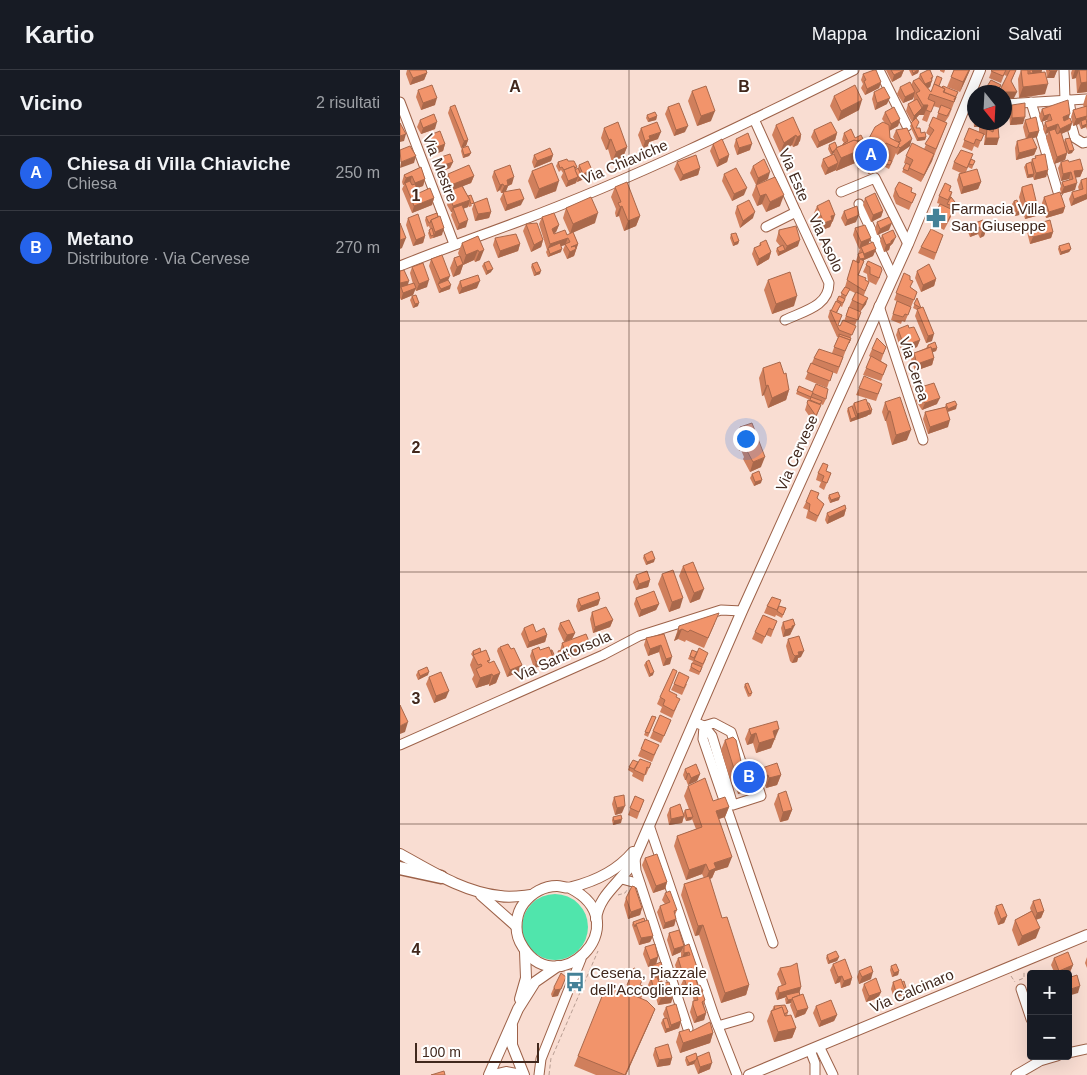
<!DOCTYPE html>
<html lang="it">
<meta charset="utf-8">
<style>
:root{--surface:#171b24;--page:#20242c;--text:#f1f3f6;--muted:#9ea1a6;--line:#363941;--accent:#2563eb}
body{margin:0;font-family:Helvetica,sans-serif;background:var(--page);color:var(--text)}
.controls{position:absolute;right:15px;bottom:15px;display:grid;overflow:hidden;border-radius:5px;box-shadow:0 5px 20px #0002}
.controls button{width:45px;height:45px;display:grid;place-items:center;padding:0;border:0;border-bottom:1px solid var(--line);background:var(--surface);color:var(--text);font:25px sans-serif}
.compass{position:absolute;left:567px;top:15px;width:45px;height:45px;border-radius:50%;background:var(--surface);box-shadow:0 5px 20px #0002;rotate:162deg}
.scale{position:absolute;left:15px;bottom:12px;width:124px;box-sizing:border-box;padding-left:5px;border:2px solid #41281d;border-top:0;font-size:14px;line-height:18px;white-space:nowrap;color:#41281d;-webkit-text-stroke:4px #fff;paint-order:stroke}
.you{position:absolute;left:345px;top:368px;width:18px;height:18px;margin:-12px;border:4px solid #fff;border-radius:50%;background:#1a73e8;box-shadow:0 0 0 8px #1a73e833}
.badge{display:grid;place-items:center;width:32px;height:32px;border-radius:50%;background:var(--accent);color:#fff;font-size:16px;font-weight:700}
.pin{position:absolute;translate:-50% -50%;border:2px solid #fff;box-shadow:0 1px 5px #0006}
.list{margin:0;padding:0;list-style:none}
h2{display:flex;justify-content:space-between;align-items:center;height:65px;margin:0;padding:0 20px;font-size:21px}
h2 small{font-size:16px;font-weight:400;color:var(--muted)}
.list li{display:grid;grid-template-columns:32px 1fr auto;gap:15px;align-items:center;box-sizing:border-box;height:75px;padding:0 20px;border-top:1px solid var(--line)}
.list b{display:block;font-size:19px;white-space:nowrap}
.list p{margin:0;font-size:16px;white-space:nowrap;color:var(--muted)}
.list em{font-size:16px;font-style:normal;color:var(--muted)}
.map{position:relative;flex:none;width:687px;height:1005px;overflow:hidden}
header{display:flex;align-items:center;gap:30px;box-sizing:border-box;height:70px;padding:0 25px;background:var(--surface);border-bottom:1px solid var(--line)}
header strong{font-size:24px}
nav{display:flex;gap:28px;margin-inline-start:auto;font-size:18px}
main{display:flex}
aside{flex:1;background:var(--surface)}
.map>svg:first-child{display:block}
.green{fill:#50e5ac}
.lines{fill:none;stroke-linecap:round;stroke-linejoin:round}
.minor-casing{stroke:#9d6249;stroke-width:11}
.major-casing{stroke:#9d6249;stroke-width:12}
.highway-casing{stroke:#9d6249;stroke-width:15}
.path{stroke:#b89d92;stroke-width:1;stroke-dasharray:4 2.5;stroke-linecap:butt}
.minor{stroke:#fff;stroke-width:9}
.major{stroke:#fff;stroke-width:10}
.highway{stroke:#fff;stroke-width:12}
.wall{fill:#d07f5c;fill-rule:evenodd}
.shaded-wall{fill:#a9684b}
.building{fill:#f2946b;stroke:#a9684b}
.grid{fill:none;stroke:#41281d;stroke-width:1;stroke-opacity:0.55}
.labels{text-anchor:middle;stroke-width:4;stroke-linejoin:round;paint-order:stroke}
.street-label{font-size:15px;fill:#41281d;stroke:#fff}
.poi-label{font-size:15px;fill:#41281d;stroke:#fff;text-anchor:start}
.grid-label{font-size:16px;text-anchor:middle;font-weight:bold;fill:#41281d;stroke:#fff;stroke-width:4;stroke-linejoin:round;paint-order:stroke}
</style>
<header>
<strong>Kartio</strong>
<nav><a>Mappa</a><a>Indicazioni</a><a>Salvati</a></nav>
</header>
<main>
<aside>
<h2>Vicino<small>2 risultati</small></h2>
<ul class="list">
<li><span class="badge">A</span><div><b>Chiesa di Villa Chiaviche</b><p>Chiesa</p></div><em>250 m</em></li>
<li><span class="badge">B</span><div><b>Metano</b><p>Distributore · Via Cervese</p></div><em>270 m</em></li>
</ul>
</aside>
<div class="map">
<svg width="687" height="1005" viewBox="0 0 687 1005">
<rect width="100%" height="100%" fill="#f9ddd2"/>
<circle class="green" cx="155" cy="857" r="33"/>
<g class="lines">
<defs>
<g id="minor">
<polyline points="479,0 507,56"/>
<polyline points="664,0 665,30"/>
<polyline points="669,30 671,43 669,47 675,68 683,73 687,72"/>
<polyline points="0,32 54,174"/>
<polyline points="631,32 658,122"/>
<polyline points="604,34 687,29"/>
<polyline points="566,36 574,35"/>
<polyline points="354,49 396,142 366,157"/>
<polyline points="441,122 475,108 508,174"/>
<polyline points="459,134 493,207"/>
<path d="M0,196C40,180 80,166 120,151C235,108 345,54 454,0"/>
<polyline points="479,236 523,370"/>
<path d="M385,250C404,241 429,236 429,213L396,142"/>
<polyline points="294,652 304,656 303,669 373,873"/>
<polygon points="314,653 331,662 341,692 353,701 361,726 333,735 312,666 304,656"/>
<polyline points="0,675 203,585 239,566 321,540 342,541"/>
<polyline points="249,755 314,946 337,1005"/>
<polyline points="235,788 236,801 288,959"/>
<polyline points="222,809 240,814"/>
<polyline points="621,919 631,949"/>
<polyline points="318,956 349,947"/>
<polyline points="419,976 433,1005"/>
<polyline points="410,980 415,993 415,1005"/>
<polyline points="668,983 687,979"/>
<polyline points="139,1005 141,989 181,889"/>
<polyline points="616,1005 640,991 657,986"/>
</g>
<g id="major">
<path d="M0,784C31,801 63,822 100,826C110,828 121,826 131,825"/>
<path d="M170,818C241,854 154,938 120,872C114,860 116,843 124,833C132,823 144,816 157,816C162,816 167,819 172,817C196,811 217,801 233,782"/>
<polyline points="81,825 116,856"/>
<path d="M196,849C199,823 224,811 235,788L342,541L508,174L580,0"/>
<polyline points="120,929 126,908 125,881"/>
<polyline points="112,956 112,975 124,1005"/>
<polyline points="89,1005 118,939 135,912 158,896"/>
<polyline points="93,1005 106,1002 121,1005"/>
<polyline points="349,1005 687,865"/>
</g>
<polyline id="highway" points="0,798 41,807"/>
</defs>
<use href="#minor" class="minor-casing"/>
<use href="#major" class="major-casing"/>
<use href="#highway" class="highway-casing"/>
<g class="path">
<polyline points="218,825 225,823 227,820"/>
<polyline points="611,906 615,912"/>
<polyline points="619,910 624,908 624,901"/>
<polyline points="153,985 198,881"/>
<polyline points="149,1005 151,988"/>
</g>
<use href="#minor" class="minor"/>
<use href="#major" class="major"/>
<use href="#highway" class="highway"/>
</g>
<g class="wall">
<polygon points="7,0 26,0 27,3 24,10 10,15 6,4"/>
<polygon points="486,0 504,0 501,7 492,12"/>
<polygon points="509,0 519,0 518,3 512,6"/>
<polygon points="540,0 545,0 544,3 540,1"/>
<polygon points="554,0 570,0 560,22 547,17"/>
<polygon points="592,0 606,0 601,13 589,8"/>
<polygon points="606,0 616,0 611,12 614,28 607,6 604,5"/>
<polygon points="621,0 642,0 641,3 645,24 619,28 618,9"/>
<polygon points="646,0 657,0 654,8 647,8"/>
<polygon points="672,0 687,0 687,22 677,23 676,8 672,9 671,3"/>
<polygon points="463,4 481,12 479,18 465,25 461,18 463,14 461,10"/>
<polygon points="520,4 532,10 530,17 528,18 531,22 539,16 558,22 549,46 545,52 547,53 532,91 521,112 502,102 506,94 504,93 506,86 524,79 530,66 526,63 529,56 536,49 540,38 533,36 527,52 522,50 524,45 519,45 516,48 516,58 526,67 525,70 517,71 510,56 512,52 506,41 508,34 513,32 514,28 513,27 513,29 503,33 497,24 500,17 511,15 513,11 518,9"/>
<polygon points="601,15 598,22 584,22 586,18"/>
<polygon points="18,20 35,35 21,40 16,27"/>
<polygon points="292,21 311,51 297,56 288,31"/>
<polygon points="474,22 487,34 475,40 472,29"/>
<polygon points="686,25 687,25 687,60 686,57 681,59 679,54 673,56 671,47 673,40 684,37 683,35"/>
<polygon points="434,26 459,40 438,51 430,36"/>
<polygon points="612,35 623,54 610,55 609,42"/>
<polygon points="50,37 68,70 66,76 61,78 48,43"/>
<polygon points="268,37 285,62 274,66 265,44"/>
<polygon points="642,39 672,53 670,60 661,64 664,72 665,69 672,83 668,84 666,80 667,83 665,90 654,94 646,68 648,63 645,64 643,59 645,52 648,52 647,50 641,52 639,46"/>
<polygon points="574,40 574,52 598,52 596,53 597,75 584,75 585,65 583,65 578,78 574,76 572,81 562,77 569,58 579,62 579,57 574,57 573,43"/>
<polygon points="485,42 500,49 498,56 489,61 490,68 495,70 493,67 496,60 510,76 497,85 496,83 489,99 485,97 488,90 481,87 474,102 468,104 467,101 459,99 455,93 436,101 436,100 425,105 421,96 423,89 434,84 434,83 431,85 428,79 429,75 437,77 442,75 444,73 442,70 444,63 455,68 463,69 461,72 466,74 485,53 482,49"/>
<polygon points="247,45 257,46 256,50 248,52 246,48"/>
<polygon points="20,50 35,59 21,64 17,57"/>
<polygon points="625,50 639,61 637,67 632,68 637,78 634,85 616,90 615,78 617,71 626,69 623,57"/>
<polygon points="376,55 401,65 400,71 399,72 398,75 393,77 392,75 380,83 372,65"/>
<polygon points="204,58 227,77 223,87 212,92 208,79 206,80 201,68"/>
<polygon points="241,58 258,69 249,72 248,76 243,78 238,65"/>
<polygon points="414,60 437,63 435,70 417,78 411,67"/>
<polygon points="27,66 45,74 43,81 30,86 25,72"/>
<polygon points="336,69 350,80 337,85 334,76"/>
<polygon points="313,74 329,85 327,92 317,97 310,81"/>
<polygon points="62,78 71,83 69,86 63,88 61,81"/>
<polygon points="134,85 153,85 151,91 134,98 132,92"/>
<polygon points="635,86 648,100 646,107 634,110 633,107 627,108 624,97 626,94 631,92 632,89 635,89"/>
<polygon points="35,89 53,92 50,98 36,104 33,96"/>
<polygon points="571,89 575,91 572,99 568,97 566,102 581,112 578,119 561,124 557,110 559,104 561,103 552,99 554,92"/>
<polygon points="168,91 177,97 176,99 178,98 179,95 189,107 177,112 177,110 176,113 166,117 161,107 163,103 161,100 159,102 156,96 158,92"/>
<polygon points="277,92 300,98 298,105 280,111 274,99"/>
<polygon points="661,92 669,92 683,100 680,107 675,107 675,120 661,124 660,119 662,112 669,110 669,109 661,111 658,98"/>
<polygon points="353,96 368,109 356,115 350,103"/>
<polygon points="21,97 25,109 23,116 17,118 19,123 34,128 32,135 12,143 2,119 4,115 3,115 2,112 4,105"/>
<polygon points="94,101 112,114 108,116 106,121 121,135 105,141 100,129 103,123 101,123 100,120 97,122 92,107"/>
<polygon points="132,101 156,121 135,129 128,111"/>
<polygon points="48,104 74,106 71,113 63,116 72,136 69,137 69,135 68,137 63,139 66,157 57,160 51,145 52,142 51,142 47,135 48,132 47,128 49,121 48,122 46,110"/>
<polygon points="324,104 344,125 332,131 322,111"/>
<polygon points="681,110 687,129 671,136 669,129 672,122 679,120 678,117"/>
<polygon points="356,115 380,136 366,142 362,134 357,136 352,125"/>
<polygon points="215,117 240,146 236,156 224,161 219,146 216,147 215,143 216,139 211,127"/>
<polygon points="622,117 638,139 636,146 625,149 619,127"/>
<polygon points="495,119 511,122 516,124 509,140 496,134 493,126"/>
<polygon points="549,121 552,122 551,127 555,132 551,139 551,147 544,160 531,153 540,134 537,133 539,126"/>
<polygon points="644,127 665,137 663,143 646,148 642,133"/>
<polygon points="465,128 483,141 481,147 471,152 463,135"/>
<polygon points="614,131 620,141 619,145 615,146 612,134"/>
<polygon points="74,133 91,142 89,148 75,151 72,139"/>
<polygon points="337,136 353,148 340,158 335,143"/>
<polygon points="417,136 433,151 432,152 430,157 422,160 414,143"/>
<polygon points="166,138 195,153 173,162 178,174 174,186 167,189 163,180 165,175 161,176 161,182 148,187 146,182 147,180 139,154 142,147 159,155 156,162 154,164 167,165 170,164 163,148"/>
<polygon points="444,141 456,152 445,156 441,148"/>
<polygon points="37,143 42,165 30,169 28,163 30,159 29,156 27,157 25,150 26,147"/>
<polygon points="8,148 25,166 23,173 13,176 6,155"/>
<polygon points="583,150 586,160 584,166 580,168 578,164 570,167 568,162 570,155"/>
<polygon points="477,152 489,160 477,165 475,159"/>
<polygon points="126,154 143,170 141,177 131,182 123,161"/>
<polygon points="629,156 653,162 651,168 630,174 627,162"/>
<path d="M455,158L471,168L468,174L476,179L473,186L464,190L459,205L465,210L469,212L464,225L466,234L460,242L437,304L432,302L427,318L405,309L414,288L432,283L438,267H437L428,247L430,240L431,241L439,226L440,227L445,217L453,190L456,191L460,178L459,179L453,165ZM449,220L455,223L449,237L456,240L449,237L444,251L440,256L438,255L437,243L440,236L442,237Z"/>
<polygon points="379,160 398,176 378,186 376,181 377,178 380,176 376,171"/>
<polygon points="331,164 339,171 338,174 333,176 330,168"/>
<polygon points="482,165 493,173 490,176 489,180 484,182 480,171"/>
<polygon points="543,165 534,190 518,183 521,177"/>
<polygon points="78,166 80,190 75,192 74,190 63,195 60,204 53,207 50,198 54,188 59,186 58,183 62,173"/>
<polygon points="95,168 120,174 118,181 98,188 93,175"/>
<polygon points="360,173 371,182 369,189 357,196 352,184 354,178 359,176"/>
<polygon points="659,176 671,179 669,182 660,185 658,179"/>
<polygon points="31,189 48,210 50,219 39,223 29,196"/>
<polygon points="468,191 480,207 476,215 468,211 467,204 463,202"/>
<polygon points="84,193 91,202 86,205 82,196"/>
<polygon points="132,194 140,204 134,206 131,197"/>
<polygon points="12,197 27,217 16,221 15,219 13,225 1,230 0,228 0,201 8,215 13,214 10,203"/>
<polygon points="517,201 536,209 534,216 521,222 515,208"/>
<polygon points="504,203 510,217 517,222 505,252 502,251 501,254 491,250 497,231 494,230"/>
<polygon points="368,210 394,236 372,244 364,220"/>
<polygon points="60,211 77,218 59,224 57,218"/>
<polygon points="12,226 18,236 13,238 10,230"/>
<polygon points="517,228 532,271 526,273 515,246 517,240 513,238"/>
<polygon points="509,258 520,270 517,277 502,283 496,265 498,259"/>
<polygon points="528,275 537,278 536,281 532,282 534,288 532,295 515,301 511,289 514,283 526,278"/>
<polygon points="486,277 481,291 487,295 481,311 463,305 471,287 469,286 472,279"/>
<polygon points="363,298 389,320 386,330 368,338 364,325 362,326 359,308"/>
<polygon points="482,314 476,331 456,325 459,318"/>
<polygon points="399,316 426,329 423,335 420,334 421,335 414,353 405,340 408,330 410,330 396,324"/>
<polygon points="521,317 537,334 522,340 516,331"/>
<polygon points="485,332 507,370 492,375 486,351 485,351 482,342"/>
<polygon points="454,333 467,333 472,340 471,344 468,345 467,346 450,352 447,341 448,338 452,336"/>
<polygon points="546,334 556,339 548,342 548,357 528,364 523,349 525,342 545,337"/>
<polygon points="340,357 361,397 350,402 343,389 344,387 341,380 339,381 336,367"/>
<polygon points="426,401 431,403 424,420 419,417 421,412 416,410 418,403"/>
<polygon points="352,404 361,413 354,416 350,408"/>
<polygon points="419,423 417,428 424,434 416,452 406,448 408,440 403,438 406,432"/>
<polygon points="429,425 439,430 430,433 428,428"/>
<polygon points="446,439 444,446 427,454 425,450 427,443"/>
<polygon points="244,485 254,492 246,495 243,488"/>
<polygon points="283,496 300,529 290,533 279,506"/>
<polygon points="262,504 280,538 269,542 258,514"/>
<polygon points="236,505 250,510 248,517 236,520 233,512"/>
<polygon points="236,528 259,534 256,540 239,547 234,534"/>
<polygon points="178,529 200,529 198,535 178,542 176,536"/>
<polygon points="367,536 379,536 386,538 382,548 376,545 375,547 364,543"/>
<polygon points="192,542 213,550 210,557 193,563 190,549"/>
<polygon points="377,551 371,567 366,565 362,574 352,569 355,562"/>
<polygon points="383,552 392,562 391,562 390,565 383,567 381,558"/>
<polygon points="160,553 175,563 172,569 164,572 158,559"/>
<polygon points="315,553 304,578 286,570 285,572 278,569 274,571 279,556"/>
<polygon points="124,558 147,565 145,572 127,578 121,564"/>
<polygon points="264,564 270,594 263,596 259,582 248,586 244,575 246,568"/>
<polygon points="388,569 401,587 398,588 397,592 392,593 390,591 386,576"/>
<polygon points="162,573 187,580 160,591 157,585 158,581 160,581"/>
<polygon points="108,574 111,579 122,595 119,602 107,607 97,581 98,578"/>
<polygon points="132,580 151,580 156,589 154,592 142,598 141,596 134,598 130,586"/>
<polygon points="292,580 306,589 299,605 289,601 293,591 288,589"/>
<polygon points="73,581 81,582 90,590 89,593 100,603 96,613 89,616 89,614 76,618 72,609 74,605 70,595 73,587 71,584"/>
<polygon points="246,592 253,605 249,607 244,595"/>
<polygon points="18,601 28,605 18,610 16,605"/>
<polygon points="29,607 46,628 34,633 26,614"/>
<polygon points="274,614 287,614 282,625 271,620"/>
<polygon points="345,614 352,623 351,626 348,627 344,617"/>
<polygon points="269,621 276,628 277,636 272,648 260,642 262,637 257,634 260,627"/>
<polygon points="252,646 256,647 248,667 244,665"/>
<polygon points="271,650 261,673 250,668 253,661"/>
<polygon points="349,659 376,669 374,670 371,678 356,683 353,673 347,675 345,669"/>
<polygon points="325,670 344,704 381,705 377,715 366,718 365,715 338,724 334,711 331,712 321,680"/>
<polygon points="241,679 256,682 252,692 238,686"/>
<polygon points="238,692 251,693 246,705 245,704 243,712 232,706 233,703 228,700 229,697"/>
<polygon points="285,699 300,704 297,711 288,715 286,710 285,710 283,705"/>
<polygon points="288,716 313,731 329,737 325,747 319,749 328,797 315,801 312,808 309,809 322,848 349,915 346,925 321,933 299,865 295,866 281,825 284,814 304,808 302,804 286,810 274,776 277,766 296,759 292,749 291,750 286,751 283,744 285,740 289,739 284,726"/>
<polygon points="378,724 392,740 388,750 380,752 374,734"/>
<polygon points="235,726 244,730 237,749 228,745"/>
<polygon points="214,727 222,743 215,745 212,734"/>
<polygon points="270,738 284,746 282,753 269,755 267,745"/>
<polygon points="213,747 221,753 213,755 212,750"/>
<polygon points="245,788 267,812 265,819 253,823 242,795"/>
<polygon points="265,823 277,840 275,845 276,849 274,856 263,859 257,842 260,836 265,834 262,830"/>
<polygon points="226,828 242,838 240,845 228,849 224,835"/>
<polygon points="633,831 644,841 641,848 636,850 636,868 618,876 612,860 615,850 631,841 630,838"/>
<polygon points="596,836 607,846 604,853 598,855 594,843"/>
<polygon points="233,852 253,866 250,872 239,875 232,855"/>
<polygon points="269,863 284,876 281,882 272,886 267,870"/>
<polygon points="289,874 299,903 296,910 298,916 302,922 305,930 304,935 306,943 304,950 294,953 290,942 293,931 294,931 293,928 294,924 286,927 281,915 284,908 290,905 290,904 279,908 275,895 278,888 281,887 281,882 284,876"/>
<polygon points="245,877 258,887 256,894 248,897 243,884"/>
<polygon points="427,885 439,887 437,891 428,894 426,888"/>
<polygon points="687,887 687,898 685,893"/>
<polygon points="654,888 673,895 670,902 665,904 655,904 651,895"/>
<polygon points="433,894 452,908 450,915 441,918 440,912 435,914 430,900"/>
<polygon points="251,896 264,903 261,909 258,910 259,912 262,914 273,926 271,933 258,935 255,924 251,925 248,915 251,908 249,902"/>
<polygon points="491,896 499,901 498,905 492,907 490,900"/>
<polygon points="234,898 240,915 245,917 241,929 255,939 251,949 226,1005 196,1005 174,996 178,986 225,922"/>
<polygon points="380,898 401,917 399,923 400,925 408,938 405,944 395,948 390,935 391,933 386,934 385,929 386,927 377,930 375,923 378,917 382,916 377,904"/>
<polygon points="459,901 471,909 459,914 457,907"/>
<polygon points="493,912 507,921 506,924 494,928 491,919"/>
<polygon points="464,914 481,922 478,928 466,932 462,920"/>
<polygon points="154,917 158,926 152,927 151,924"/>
<polygon points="374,936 388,942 387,946 396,958 392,968 374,972 367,951 371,941 372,940"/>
<polygon points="416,936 437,945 434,951 419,957 413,943"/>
<polygon points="266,937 281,951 279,958 265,963 261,953 263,949 265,949 263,944"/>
<polygon points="279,962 290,962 313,963 310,973 280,983 276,972"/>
<polygon points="255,978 272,988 270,995 257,997 253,985"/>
<polygon points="286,987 297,987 310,999 298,1004 294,994 287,996 285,990"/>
</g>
<g class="shaded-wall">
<polygon points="504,0 501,7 492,12 494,5"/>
<polygon points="519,0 518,3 512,6 513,3"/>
<polygon points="569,0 570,0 560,22 563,12"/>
<polygon points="632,0 642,0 641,4 630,5"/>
<polygon points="675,0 679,0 676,8 672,9"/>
<polygon points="650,1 657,1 654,8 647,8"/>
<polygon points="27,3 24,10 10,15 13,8"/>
<polygon points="533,7 530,17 522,21 525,14 531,8"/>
<polygon points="481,12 479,18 465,25 467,19"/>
<polygon points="687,12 687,22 677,23 681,13"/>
<polygon points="648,14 645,24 619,28 623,17"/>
<polygon points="515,22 513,29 503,33 505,27"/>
<polygon points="604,22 617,22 614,28 604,29"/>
<polygon points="37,28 35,35 21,40 23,33"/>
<polygon points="490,28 487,34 475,40 477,33"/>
<polygon points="462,30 459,40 438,51 441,41"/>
<polygon points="523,35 528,35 524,45 519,45 512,53 514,46 522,38"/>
<polygon points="315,41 311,51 297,56 301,46"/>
<polygon points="650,44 647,50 641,52 644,46"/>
<polygon points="670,44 668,51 660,54 663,47"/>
<polygon points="257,46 256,50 248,52 249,49"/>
<polygon points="687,46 685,52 681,51 679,54 673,56 676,49"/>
<polygon points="625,47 623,54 610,55 612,48"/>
<polygon points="500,49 498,56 489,61 491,54"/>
<polygon points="37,52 35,59 21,64 23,58"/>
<polygon points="576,52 581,52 579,57 574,57"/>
<polygon points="672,53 670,60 657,66 660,59"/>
<polygon points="658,54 656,60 649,61 648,63 645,64 647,58"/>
<polygon points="687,54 686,57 681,59 682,56"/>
<polygon points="288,56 285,62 274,66 276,60"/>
<polygon points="639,61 637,67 626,70 629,63"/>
<polygon points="261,62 258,69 249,72 248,76 243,78 245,71 249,66"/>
<polygon points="437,63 435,70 417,78 419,72"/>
<polygon points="6,64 4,71 0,72 0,66"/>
<polygon points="396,65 392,75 380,83 384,73"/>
<polygon points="401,65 400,71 399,72 398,75 393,77 397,67"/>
<polygon points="526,67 525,70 517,71 518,68"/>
<polygon points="586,68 599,68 597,75 584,75"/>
<polygon points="211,69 208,79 206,80 209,70"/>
<polygon points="512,69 510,76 497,85 500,78"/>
<polygon points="68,70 66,76 61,78 64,71"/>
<polygon points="486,73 481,87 474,102 468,104 473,91"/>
<polygon points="45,74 43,81 30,86 32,79"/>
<polygon points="352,74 350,80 337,85 339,78"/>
<polygon points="227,77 223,87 212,92 216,82"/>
<polygon points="637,78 634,85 616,90 619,83"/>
<polygon points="435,80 434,83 431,85 432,82"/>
<polygon points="460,80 455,93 436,101 441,88"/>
<polygon points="674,80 672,83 668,84 669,81"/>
<polygon points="71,83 69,86 63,88 64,85"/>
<polygon points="667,83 665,90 654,94 657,87"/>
<polygon points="534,84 532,91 521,112 524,105"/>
<polygon points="153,85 151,91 134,98 137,91"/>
<polygon points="329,85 327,92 317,97 319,90"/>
<polygon points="16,86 14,93 0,98 1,92"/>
<polygon points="53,92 50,98 36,104 38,97"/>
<polygon points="438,93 436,100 425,105 428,98"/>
<polygon points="300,98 298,105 280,111 283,105"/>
<polygon points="192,100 189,107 177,112 179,108 182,107 183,104"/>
<polygon points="648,100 646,107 634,110 636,103"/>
<polygon points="683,100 680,107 673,108 674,101"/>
<polygon points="370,102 368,109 356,115 358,108"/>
<polygon points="671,102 669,109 661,111 663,104"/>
<polygon points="634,104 633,107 627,108 628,105"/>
<polygon points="12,106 10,113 5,113 3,115 6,108"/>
<polygon points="74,106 71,113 48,122 51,115"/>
<polygon points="114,107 112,114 108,116 106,121 101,123 107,110"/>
<polygon points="178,107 176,113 166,117 168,111"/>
<polygon points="25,109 23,116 12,120 15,113"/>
<polygon points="159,111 156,121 135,129 139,119"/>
<polygon points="581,112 578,119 561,124 563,117"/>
<polygon points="677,113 675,120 661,124 664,117"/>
<polygon points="103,114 100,120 97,122 100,115"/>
<polygon points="347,118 344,125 332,131 334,124"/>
<polygon points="366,124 362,134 357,136 360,126"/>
<polygon points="687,124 687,129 671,136 674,129"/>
<polygon points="384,125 380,136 366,142 370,132"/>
<polygon points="34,128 32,135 12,143 14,136"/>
<polygon points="124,129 121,135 105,141 107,135"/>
<polygon points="70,130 68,137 55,141 53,138 52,142 51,142 53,136"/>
<polygon points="222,136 219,146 216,147 220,137"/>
<polygon points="665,137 663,143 646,148 649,142"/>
<polygon points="638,139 636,146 625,149 628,142"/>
<polygon points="483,141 481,147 471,152 473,145"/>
<polygon points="620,141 619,145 615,146 617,142"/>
<polygon points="91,142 89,148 75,151 78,144"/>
<polygon points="355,142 353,148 340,158 343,151"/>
<polygon points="198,143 195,153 170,164 173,154"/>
<polygon points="435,145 433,151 432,152 430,157 422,160 424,153 431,146"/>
<polygon points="459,145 456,152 445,156 447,150"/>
<polygon points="240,146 236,156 224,161 228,151"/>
<polygon points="68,150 66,157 57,160 59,154"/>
<polygon points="492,153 489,160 477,165 480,159"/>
<polygon points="159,155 156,162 149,166 152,159"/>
<polygon points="580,157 578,164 570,167 572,160"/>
<polygon points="44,158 42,165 33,168 35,162"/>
<polygon points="586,160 584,166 580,168 582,161"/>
<polygon points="653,162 651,168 630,174 633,167"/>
<polygon points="25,166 23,173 13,176 16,170"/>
<polygon points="496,167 493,173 490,176 489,180 484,182 486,175"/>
<polygon points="6,168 2,178 0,179 0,170"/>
<polygon points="168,168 165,175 147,180 150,174"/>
<polygon points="471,168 468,175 459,179 461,172"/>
<polygon points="143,170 141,177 131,182 134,175"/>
<polygon points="400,170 398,176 378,186 379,182 385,180 387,176"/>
<polygon points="339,171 338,174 333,176 334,173"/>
<polygon points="120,174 118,181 98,188 100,181"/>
<polygon points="178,174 174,186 167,189 171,177"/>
<polygon points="162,179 161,182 148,187 150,184"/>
<polygon points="476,179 473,186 464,190 463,194 458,196 464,184"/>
<polygon points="671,179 669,182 660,185 661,182"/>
<polygon points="78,180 74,190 63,195 60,204 53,207 57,197 63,194 66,185"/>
<polygon points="84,180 80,190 75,192 79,182"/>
<polygon points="371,182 369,189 357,196 359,189"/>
<polygon points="93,199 91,202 86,205 87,201"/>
<polygon points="141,201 140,204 134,206 136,203"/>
<polygon points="50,206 47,213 38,214 40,210"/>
<polygon points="536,209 534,216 521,222 523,215"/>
<polygon points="29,210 27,217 16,221 19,214"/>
<polygon points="9,211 7,218 1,217 0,219 0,213"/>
<polygon points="80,211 77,218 59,224 62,218"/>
<polygon points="51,215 50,219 39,223 41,219"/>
<polygon points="16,218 13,225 1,230 3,223"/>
<polygon points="397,226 394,236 372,244 376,234"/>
<polygon points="468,228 466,234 460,242 463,235"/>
<polygon points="19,233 18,236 13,238 15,234"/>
<polygon points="534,264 532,271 526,273 528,266"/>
<polygon points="520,270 517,277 502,283 504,276"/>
<polygon points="537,278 536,281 528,284 529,280"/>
<polygon points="534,288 532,295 515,301 517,294"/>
<polygon points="368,315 364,325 362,326 366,316"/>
<polygon points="389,320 386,330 368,338 372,328"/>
<polygon points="540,328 537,334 522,340 525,333"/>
<polygon points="557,335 556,339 546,342 548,339"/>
<polygon points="470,340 472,340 471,344 468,345 467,346 450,352 451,349 456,347 457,344"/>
<polygon points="488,341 490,341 486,351 485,351"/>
<polygon points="550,350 548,357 528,364 530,357"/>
<polygon points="511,360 507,370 492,375 496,365"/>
<polygon points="345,370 341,380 339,381 343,371"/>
<polygon points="365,387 361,397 350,402 353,392"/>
<polygon points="362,410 361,413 354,416 355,412"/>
<polygon points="440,427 439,430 430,433 431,430"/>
<polygon points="446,439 444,446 427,454 429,447"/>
<polygon points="255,489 254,492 246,495 247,492"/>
<polygon points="250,510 248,517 236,520 239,514"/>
<polygon points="304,519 300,529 290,533 294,523"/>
<polygon points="283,528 280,538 269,542 272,532"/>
<polygon points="200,529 198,535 178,542 181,536"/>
<polygon points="259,534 256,540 239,547 241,540"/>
<polygon points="213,550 210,557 193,563 195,557"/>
<polygon points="395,555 390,565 383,567 385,560 392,556"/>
<polygon points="282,559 278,569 274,571 278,561"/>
<polygon points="175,563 172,569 164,572 167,565"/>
<polygon points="147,565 145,572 127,578 129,572"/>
<polygon points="190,574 187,580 160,591 161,588 165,586 166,583"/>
<polygon points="261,575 259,582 248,586 250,579"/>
<polygon points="404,581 401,587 398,588 397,592 392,593 395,586 398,582"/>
<polygon points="153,587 156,589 154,592 142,598 144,591"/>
<polygon points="272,587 270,594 263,596 266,589"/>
<polygon points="143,589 141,596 134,598 136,592"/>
<polygon points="122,595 119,602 107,607 110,600"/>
<polygon points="29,602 28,605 18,610 20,606"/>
<polygon points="254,602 253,605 249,607 250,604"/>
<polygon points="100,603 96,613 89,616 93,606"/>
<polygon points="92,604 89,614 76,618 80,608"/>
<polygon points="49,621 46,628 34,633 36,626"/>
<polygon points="8,652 5,662 0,664 0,656"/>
<polygon points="379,659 371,678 356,683 359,673 373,661"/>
<polygon points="356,663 353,673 347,675 351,665"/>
<polygon points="337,701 334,711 331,712 335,702"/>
<polygon points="289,703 286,710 285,710 287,704"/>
<polygon points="300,704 297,711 288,715 291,708"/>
<polygon points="368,705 365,715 338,724 342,714"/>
<polygon points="381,705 377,715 366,718 369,708"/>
<polygon points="225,736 222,743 215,745 217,738"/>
<polygon points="329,737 325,747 312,751 316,741"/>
<polygon points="392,740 388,750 380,752 383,742"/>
<polygon points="284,746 282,753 269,755 271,749"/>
<polygon points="293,747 291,750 286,751 287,748"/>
<polygon points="222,749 221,753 213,755 214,751"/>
<polygon points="332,787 328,797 315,801 312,808 305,811 309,801 314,793"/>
<polygon points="306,794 302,804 286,810 289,800"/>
<polygon points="267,812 265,819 253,823 256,816"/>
<polygon points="242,838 240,845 228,849 231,842"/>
<polygon points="644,841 641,848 634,850 637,843"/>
<polygon points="607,846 604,853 598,855 601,849"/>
<polygon points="276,849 274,856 263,859 265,853"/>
<polygon points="303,855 299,865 295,866 298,856"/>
<polygon points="640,858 636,868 618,876 622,866"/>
<polygon points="253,866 250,872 239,875 241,868"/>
<polygon points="284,876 281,882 272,886 274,879"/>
<polygon points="289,882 286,888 281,890 284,883"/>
<polygon points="258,887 256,894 248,897 250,890"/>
<polygon points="439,887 437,891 428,894 429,891"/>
<polygon points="673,895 670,902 665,904 658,904 659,901"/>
<polygon points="292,898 290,904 279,908 282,901"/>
<polygon points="499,901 498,905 492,907 494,903"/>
<polygon points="473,902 471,909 459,914 462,907"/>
<polygon points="264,903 261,909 252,912 255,905"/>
<polygon points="299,903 296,910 293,911 296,904"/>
<polygon points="442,906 440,912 435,914 438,907"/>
<polygon points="166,907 158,926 152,927 155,920"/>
<polygon points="452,908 450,915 441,918 444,911"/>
<polygon points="349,915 346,925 321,933 325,923"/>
<polygon points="298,916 296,923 295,921 294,924 286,927 288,920"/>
<polygon points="680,916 678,923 668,926 668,920"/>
<polygon points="401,917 399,924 386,925 386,927 377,930 379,923"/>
<polygon points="257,918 255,924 251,925 254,919"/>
<polygon points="505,919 507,921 506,924 494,928 496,922"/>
<polygon points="481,922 478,928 466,932 469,926"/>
<polygon points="273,926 271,933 258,935 261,928"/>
<polygon points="392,929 391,933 386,934 388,930"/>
<polygon points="408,938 405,944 395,948 397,941"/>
<polygon points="255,939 251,949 226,1005 225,1005"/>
<polygon points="306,943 304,950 294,953 297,947"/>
<polygon points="437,945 434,951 419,957 421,951"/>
<polygon points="281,951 279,958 265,963 266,959 270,958 271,955"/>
<polygon points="396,958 392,968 374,972 378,962"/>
<polygon points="313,963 310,973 280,983 283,973"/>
<polygon points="272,988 270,995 257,997 259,990"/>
<polygon points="296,990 294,994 287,996 289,993"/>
<polygon points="312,993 310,999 298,1004 300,997"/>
</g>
<g class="building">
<polygon points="9,0 26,0 27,3 13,8"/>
<polygon points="474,0 476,0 481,12 467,19 464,11 466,10 463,4"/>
<polygon points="491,0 504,0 494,5"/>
<polygon points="512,0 518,0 513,3"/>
<polygon points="528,0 530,0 533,7 531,8 532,11 525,14 520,4"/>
<polygon points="554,0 569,0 563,12 551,7"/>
<polygon points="592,0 606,0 603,6 591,1"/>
<polygon points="610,0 616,0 611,11 617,22 599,22"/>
<polygon points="621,0 628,0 628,4 645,2 648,14 623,17"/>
<polygon points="630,0 632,0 633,3 630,3"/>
<polygon points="649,0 657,0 657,1 650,1"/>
<polygon points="679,0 687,0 687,12 681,13"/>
<polygon points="537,6 542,8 539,16 534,14"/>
<polygon points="519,8 531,22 534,14 545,19 543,22 556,27 554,32 530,24 528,29 535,32 531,42 526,40 528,35 523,35 516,23 520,21 513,11"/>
<polygon points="591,10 601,15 597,22 594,22 586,18"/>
<polygon points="510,12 515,22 505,27 500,17"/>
<polygon points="32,15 37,28 23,33 18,20"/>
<polygon points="455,15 462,30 441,41 434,26"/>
<polygon points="306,16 315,41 301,46 292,21"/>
<polygon points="543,16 558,22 554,30 556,27 544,22 545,19 542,17"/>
<polygon points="484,17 490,28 477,33 474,22"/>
<polygon points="517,29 522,38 514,46 508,34"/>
<polygon points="668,30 670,44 663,47 664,51 670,48 672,53 660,59 658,54 647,58 645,52 652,50 650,44 644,46 642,39"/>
<polygon points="604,31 606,31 607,42 604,42"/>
<polygon points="279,33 288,56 276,60 268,37"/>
<polygon points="625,33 625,47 612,48 612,35"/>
<polygon points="55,35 68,70 64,71 50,37"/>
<polygon points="541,35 551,39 547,46 538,43"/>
<polygon points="687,36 687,46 676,49 673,40"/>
<polygon points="494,37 500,49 491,54 485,42"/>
<polygon points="255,42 257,46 249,49 247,45"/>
<polygon points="34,44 37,52 23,58 20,50"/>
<polygon points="393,47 401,65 397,67 396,65 384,73 376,55"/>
<polygon points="533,47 547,53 536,79 525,74 534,60 529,56"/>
<polygon points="636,47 639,61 629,63 625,50"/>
<polygon points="516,48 519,52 516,58 520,58 521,63 525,62 526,67 518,68 511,53"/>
<polygon points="686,49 687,54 682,56 681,51"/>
<polygon points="218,52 227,77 216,82 211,69 209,70 204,58"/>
<polygon points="257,52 261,62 249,66 250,69 245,71 241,58"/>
<polygon points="431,52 437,63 419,72 414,60"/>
<polygon points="483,52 489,55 490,68 500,73 497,78 486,73 478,89 473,91 472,88 464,86 460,80 441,88 436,78 454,70 466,74 475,57"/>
<polygon points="583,52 594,52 594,57 583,54"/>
<polygon points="594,52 596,52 597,56 594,56"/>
<polygon points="0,53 6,64 0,66"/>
<polygon points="598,56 599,68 586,68 587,59 593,62 594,57"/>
<polygon points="507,58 512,69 500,78 498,76 500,73 498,72 501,71 496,60"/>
<polygon points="569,58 584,64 581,71 576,69 574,74 564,70"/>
<polygon points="451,59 455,68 461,65 463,69 458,71 454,70 443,75 443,74 448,71 444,63"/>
<polygon points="655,59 657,64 661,62 667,83 657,87 649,61"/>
<polygon points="40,61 45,74 32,79 27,66"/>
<polygon points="348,63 352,74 339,78 336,69"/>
<polygon points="632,67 637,78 619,83 617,71"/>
<polygon points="670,68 674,80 669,81 665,69"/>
<polygon points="322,69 329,85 319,90 313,74"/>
<polygon points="435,72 437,77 435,80 432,82 429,75"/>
<polygon points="512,73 534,84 524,105 509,98 513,90 506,86"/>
<polygon points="10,76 16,86 1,92 0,80"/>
<polygon points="68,76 71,83 64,85 62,78"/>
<polygon points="150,78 153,85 137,91 134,85"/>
<polygon points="561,80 573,84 567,98 554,92"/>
<polygon points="50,84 53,92 38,97 35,89"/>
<polygon points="434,84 438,93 428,98 423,89"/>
<polygon points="645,84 648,100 636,103 632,89 636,88 635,86"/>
<polygon points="296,85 300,98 283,105 277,92"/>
<polygon points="167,89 168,91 174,91 177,97 174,98 174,96 164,100 162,97 160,98 158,92"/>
<polygon points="364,89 370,102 358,108 353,96"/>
<polygon points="571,89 575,91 573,95 569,94"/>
<polygon points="680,89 683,100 674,101 677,113 664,117 662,112 673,109 671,102 663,104 661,92 668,90 669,92"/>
<polygon points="488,90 492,91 490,95 486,94"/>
<polygon points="188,91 192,100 183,104 179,95"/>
<polygon points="631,92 634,104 628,105 626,94"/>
<polygon points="152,93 159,111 139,119 132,101"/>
<polygon points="506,93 510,95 508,101 503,99"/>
<polygon points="69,95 74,106 51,115 48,104"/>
<polygon points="110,95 114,107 107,110 108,115 104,116 103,114 100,115 94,101"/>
<polygon points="174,96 178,107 168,111 164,100"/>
<polygon points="21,97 25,109 15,113 12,106 6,108 4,105"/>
<polygon points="178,98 182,107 179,108 175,100"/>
<polygon points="336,98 347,118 334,124 324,104"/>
<polygon points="577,99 581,112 563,117 559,104"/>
<polygon points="375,107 384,125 370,132 366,124 360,126 356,115"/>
<polygon points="687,108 687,124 674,129 672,122 683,119 681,110"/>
<polygon points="10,111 12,115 15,114 19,123 30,118 34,128 14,136 5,113"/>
<polygon points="227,112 240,146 228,151 222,136 220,137 218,133 221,132 215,117"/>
<polygon points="499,112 512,118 511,122 516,124 512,133 499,127 495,119"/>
<polygon points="545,113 551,116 549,121 552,122 548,130 539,126"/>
<polygon points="632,114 638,139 628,142 622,120 622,117"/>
<polygon points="62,116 70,130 53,136 50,128 52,127 49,121"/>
<polygon points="120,119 124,129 107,135 103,122"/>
<polygon points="660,122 665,137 649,142 644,127"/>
<polygon points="475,123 483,141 473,145 465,128"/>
<polygon points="71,125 74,133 71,134 70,131 70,130 68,126"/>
<polygon points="191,127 198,143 173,154 166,138"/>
<polygon points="551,127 555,132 553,136 547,134"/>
<polygon points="87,128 91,142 78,144 74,133"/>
<polygon points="349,130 355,142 343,151 337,136"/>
<polygon points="429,130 435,145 431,146 432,150 424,153 417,136"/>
<polygon points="617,130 620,141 617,142 614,131"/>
<polygon points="540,134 553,140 547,153 533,147"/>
<polygon points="62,135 68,150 59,154 53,138"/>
<polygon points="457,136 459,145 447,150 444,141"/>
<polygon points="37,143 38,147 31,150 30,153 29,153 26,147"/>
<polygon points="154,143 159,155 152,159 154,164 165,160 167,165 173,162 178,174 171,177 175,176 176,179 170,182 165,174 170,172 168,168 150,174 142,147"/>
<polygon points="18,144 25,166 16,170 8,148"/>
<polygon points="40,146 44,158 35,162 31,150"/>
<polygon points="489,147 492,153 480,159 477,152"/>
<polygon points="583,150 586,160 582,161 580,157 572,160 570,155"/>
<polygon points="650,150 653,162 633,167 629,156"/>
<polygon points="0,153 6,168 0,170"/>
<polygon points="137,153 143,170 134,175 126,154"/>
<polygon points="465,155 471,168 461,172 455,158"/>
<polygon points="396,156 400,170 387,176 379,164 379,160"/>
<polygon points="32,158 34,165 31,166 29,160"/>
<polygon points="531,159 543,165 536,183 521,177"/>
<polygon points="493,160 496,167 491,171 491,173 486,175 482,165"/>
<polygon points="336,163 339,171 334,173 331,164"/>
<polygon points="116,164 120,174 100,181 95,168"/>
<polygon points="78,166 84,180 79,182 78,180 66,185 62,173"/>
<polygon points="366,170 371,182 359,189 354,178 361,175 360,173"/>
<polygon points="473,172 476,179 464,184 461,177"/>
<polygon points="160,173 162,179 150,184 148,178"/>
<polygon points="669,173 671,179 661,182 659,176"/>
<polygon points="383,175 385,180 379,182 377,178"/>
<polygon points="463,182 465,188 460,189 458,184"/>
<polygon points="42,185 50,206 40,210 31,189"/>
<polygon points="60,186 63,194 57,197 54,188"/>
<polygon points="460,189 464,191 458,205 466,208 465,210 469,212 465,221 447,210 453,190 459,193"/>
<polygon points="89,191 93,199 87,201 84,193"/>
<polygon points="468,191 481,197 482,200 479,208 470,204 470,197 466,195"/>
<polygon points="137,192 141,201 136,203 132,194"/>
<polygon points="23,193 29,210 19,214 12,197"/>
<polygon points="529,194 536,209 523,215 517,201"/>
<polygon points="4,200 9,211 0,213 0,201"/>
<polygon points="390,202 397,226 376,234 368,210"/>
<polygon points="504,203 510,206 510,210 513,211 510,217 517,222 514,230 496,223"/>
<polygon points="78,205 80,211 62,218 60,211"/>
<polygon points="48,210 51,215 41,219 38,214"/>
<polygon points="14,213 16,218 3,223 1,217"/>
<polygon points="445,217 450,219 446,226 441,223"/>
<polygon points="456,222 468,228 463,235 452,230"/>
<polygon points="16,225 19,233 15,234 12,226"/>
<polygon points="439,226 445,229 443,233 437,230"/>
<polygon points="517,228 521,238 514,234"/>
<polygon points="436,231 441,234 436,243 431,241"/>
<polygon points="497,231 511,237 508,245 505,244 503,247 493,244"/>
<polygon points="449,237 461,242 458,250 446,246"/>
<polygon points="523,237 534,264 528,266 517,239"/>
<polygon points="430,240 442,245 438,255 440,256 443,250 456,256 452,265 439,260"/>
<polygon points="508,255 509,258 514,257 520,270 504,276 498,259"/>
<polygon points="439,264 451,268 449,273 450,270 439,266"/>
<polygon points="439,266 450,270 445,281 434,277"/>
<polygon points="477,268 486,277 483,284 472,279"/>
<polygon points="535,272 537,278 531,279 531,277 528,278 528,275"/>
<polygon points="531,277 534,288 517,294 514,283"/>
<polygon points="419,279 443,287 439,297 414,288"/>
<polygon points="471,286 487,295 483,305 466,298"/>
<polygon points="380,292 384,304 386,303 389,320 372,328 368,315 366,316 363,298"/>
<polygon points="411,293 433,302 430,311 407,302"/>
<polygon points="464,306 482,314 478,324 459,318"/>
<polygon points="534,313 540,328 525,333 518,324 523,323 521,317"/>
<polygon points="416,314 428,319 426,329 412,323"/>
<polygon points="399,316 413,322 411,327 397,321"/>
<polygon points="411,327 422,331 420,334 410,330"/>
<polygon points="500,327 511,360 496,365 490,341 488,341 485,332"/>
<polygon points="466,329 470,340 457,344 454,333"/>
<polygon points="408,330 421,335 416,346 407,333"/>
<polygon points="555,331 557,335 548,339 546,334"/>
<polygon points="467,333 469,333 472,340 469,341 470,340"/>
<polygon points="452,336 456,347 451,349 448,338"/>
<polygon points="546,337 550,350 530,357 525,342"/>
<polygon points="352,353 365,387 353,392 346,379 348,379 345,370 343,371 340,357"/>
<polygon points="423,393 428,395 426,401 431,403 427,413 422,411 424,406 418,403"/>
<polygon points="359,401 362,410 355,412 352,404"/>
<polygon points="411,420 419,423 417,428 424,434 418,446 409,441 410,434 406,432"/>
<polygon points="438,422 440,427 431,430 429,425"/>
<polygon points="445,435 446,439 429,447 427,443"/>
<polygon points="252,481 255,489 247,492 244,485"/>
<polygon points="293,492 304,519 294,523 283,496"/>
<polygon points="273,500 283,528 272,532 262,504"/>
<polygon points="247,501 250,510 239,514 236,505"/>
<polygon points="254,521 259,534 241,540 236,528"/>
<polygon points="198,522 200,529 181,536 178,529"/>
<polygon points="372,527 381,530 377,540 367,536"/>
<polygon points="379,536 386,538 383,545 377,541"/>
<polygon points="206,537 213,550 195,557 192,542"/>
<polygon points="319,543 308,568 290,560 288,562 282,559 278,561 279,556"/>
<polygon points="363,545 377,551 373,560 369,558 365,567 355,562"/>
<polygon points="393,549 395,555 392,556 392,558 385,560 383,552"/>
<polygon points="169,550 175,563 167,565 160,553"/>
<polygon points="133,554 136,562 144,558 147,565 129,572 124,558"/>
<polygon points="186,564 190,574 166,583 162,573"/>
<polygon points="264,564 272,587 266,589 261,575 250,579 246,568"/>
<polygon points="399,566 404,581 398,582 399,585 395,586 393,584 388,569"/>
<polygon points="108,574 111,579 114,578 122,595 110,600 100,577"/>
<polygon points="139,577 140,580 149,577 153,587 144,591 143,589 136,592 132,580"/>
<polygon points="80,578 81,582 74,585 73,581"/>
<polygon points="299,578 308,583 303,594 294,590"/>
<polygon points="86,580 90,590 87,591 89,593 94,591 100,603 93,606 92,604 80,608 76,599 82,596 81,594 78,595 73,585"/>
<polygon points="151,580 152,580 156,589 152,590 153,587"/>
<polygon points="162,580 165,586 161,588 158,581"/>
<polygon points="292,580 297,582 294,588 290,586"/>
<polygon points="249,590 254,602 250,604 246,592"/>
<polygon points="292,593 302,597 300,602 291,597"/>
<polygon points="27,597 29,602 20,606 18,601"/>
<polygon points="273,599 277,601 269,621 277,625 276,627 280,629 274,641 263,635 265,630 260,627"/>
<polygon points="41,602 49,621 36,626 29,607"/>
<polygon points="279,602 289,607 284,618 274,614"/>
<polygon points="348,613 352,623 349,624 345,614"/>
<polygon points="0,635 8,652 0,656"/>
<polygon points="260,645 271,650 264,666 253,661"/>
<polygon points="252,646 256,647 249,663 245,662"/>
<polygon points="377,651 379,659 373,661 375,668 359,673 356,663 351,665 349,659"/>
<polygon points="333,667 336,670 344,704 377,693 381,705 369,708 368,705 342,714 337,701 335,702 325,670"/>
<polygon points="245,669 259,675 254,685 241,679"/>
<polygon points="240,689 251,693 249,698 247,697 245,705 234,700"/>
<polygon points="233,690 238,692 234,699 229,697"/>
<polygon points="296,694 300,704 291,708 289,703 287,704 285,699"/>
<polygon points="305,708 313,731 325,727 329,737 316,741 332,787 314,793 316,798 309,801 306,794 289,800 277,766 302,757 288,716"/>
<polygon points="386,721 392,740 383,742 378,724"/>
<polygon points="224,725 225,736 217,738 214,727"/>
<polygon points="235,726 244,730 239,742 230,738"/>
<polygon points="280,734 284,746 271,749 270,738"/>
<polygon points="290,739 293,747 287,748 285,740"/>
<polygon points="221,745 222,749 214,751 213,747"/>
<polygon points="257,784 267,812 256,816 245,788"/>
<polygon points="309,806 322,848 327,847 349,915 325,923 303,855 298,856 284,814"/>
<polygon points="232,816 235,817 242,838 231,842 226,828"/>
<polygon points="270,821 277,840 274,841 276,849 265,853 260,836 270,832 265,823"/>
<polygon points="640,829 644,841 637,843 633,831"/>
<polygon points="602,834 607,846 601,849 596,836"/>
<polygon points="632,841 640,858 622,866 615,850"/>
<polygon points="244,848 245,851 236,854 235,857 233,852"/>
<polygon points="248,850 253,866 241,868 236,854"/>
<polygon points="279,860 284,876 274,879 269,863"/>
<polygon points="255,874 258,887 250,890 245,877"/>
<polygon points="289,874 299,903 296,904 292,898 282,901 278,888 290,885 289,882 284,883 284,876"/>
<polygon points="436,881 439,887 429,891 427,885"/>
<polygon points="668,882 673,895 659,901 654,888"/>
<polygon points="445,889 452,908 444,911 442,906 438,907 433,894"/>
<polygon points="261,892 264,903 255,905 251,896"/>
<polygon points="397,893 401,917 379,923 378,917 386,914 380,898 391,896"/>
<polygon points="496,894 499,901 494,903 491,896"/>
<polygon points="471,896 473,902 462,907 459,901"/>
<polygon points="234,898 239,900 237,906 243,908 240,915 245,917 243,922 227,915"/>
<polygon points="161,903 166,907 161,919 155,920 154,917"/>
<polygon points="294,904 298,916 288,920 284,908"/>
<polygon points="677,905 680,916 668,920 668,908"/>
<polygon points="257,907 259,912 262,911 262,914 269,912 273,926 261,928 257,918 254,919 251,909"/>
<polygon points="476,908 481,922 469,926 464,914"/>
<polygon points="501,909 505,919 496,922 493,912"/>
<polygon points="504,911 507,921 503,922 505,919 502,912"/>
<polygon points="207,914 247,931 255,939 225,1005 178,986"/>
<polygon points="300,915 303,921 302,922 301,919 297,920 298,916"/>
<polygon points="301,919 305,930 302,932 306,943 297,947 293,935 293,931 298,930 295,921"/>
<polygon points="399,922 400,925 392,928 393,929 388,930 386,925"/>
<polygon points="403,924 408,938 397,941 392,928"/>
<polygon points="431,930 437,945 421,951 416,936"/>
<polygon points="276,934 281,951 271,955 266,937"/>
<polygon points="385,935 388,942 384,944 382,937 375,940 374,936"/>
<polygon points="382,937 385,946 391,945 396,958 378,962 371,941"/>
<polygon points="267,948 270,958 266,959 263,949"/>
<polygon points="310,952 313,963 283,973 279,962 289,959 290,962"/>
<polygon points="268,974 272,988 259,990 255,978"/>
<polygon points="309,982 312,993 300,997 297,987"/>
<polygon points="296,983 297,987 296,990 289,993 286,987"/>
<polygon points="44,1001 45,1005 31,1005"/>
</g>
<path class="grid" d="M229,0V1005M458,0V1005M0,251H687M0,502H687M0,754H687"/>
<defs>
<symbol id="pharmacy-bare" viewBox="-9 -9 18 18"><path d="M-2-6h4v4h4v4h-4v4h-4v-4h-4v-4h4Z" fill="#448197" stroke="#fff" stroke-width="2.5" paint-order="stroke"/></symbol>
<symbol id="bus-bare" viewBox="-9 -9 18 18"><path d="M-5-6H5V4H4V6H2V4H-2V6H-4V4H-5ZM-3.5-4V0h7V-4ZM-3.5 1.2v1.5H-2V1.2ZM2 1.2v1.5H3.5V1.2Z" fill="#448197" stroke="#fff" stroke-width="2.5" paint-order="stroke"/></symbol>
</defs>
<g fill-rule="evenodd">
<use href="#pharmacy-bare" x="522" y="134" width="28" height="28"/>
<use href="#bus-bare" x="161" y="898" width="28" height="28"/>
</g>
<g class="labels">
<g class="street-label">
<text transform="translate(225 92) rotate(-23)" y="5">Via Chiaviche</text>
<text transform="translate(40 98) rotate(69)" y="5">Via Mestre</text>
<text transform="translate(394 105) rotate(67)" y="5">Via Este</text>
<text transform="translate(426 173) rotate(65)" y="5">Via Asolo</text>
<text transform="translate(514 299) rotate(72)" y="5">Via Cerea</text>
<text transform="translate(397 383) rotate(-66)" y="5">Via Cervese</text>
<text transform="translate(163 586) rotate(-24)" y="5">Via Sant'Orsola</text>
<text transform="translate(512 921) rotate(-23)" y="5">Via Calcinaro</text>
</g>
<g class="poi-label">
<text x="551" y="144">Farmacia Villa<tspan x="551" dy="17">San Giuseppe</tspan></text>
<text x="190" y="908">Cesena, Piazzale<tspan x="190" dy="17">dell'Accoglienzia</tspan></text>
</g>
</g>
<g class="grid-label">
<text x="115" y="22">A</text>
<text x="344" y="22">B</text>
<text x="16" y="131">1</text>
<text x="16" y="383">2</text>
<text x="16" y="634">3</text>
<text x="16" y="885">4</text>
</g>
</svg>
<div class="controls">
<button>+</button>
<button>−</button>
</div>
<svg class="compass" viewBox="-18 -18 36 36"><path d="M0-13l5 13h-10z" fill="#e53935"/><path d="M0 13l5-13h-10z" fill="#9ea1a6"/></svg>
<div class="scale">100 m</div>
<div class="you"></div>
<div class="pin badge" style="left:471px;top:85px">A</div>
<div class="pin badge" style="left:349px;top:707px">B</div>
</div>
</main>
